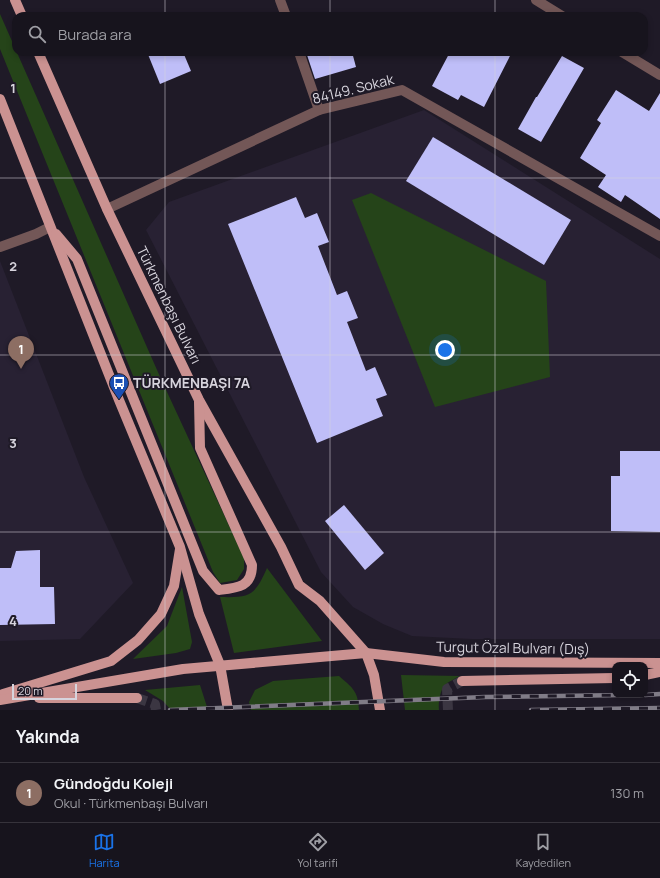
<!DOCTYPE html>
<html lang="tr">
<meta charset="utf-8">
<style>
:root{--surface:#17141d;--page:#24212a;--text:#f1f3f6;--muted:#9e9ea4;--line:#36333b;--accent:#1a73e8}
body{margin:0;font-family:Manrope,sans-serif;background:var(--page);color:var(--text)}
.controls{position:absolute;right:12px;bottom:12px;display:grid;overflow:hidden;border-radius:8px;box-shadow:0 2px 6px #0003}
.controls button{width:36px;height:36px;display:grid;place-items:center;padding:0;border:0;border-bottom:1px solid var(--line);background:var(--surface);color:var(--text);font:20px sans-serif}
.scale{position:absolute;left:12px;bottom:10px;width:65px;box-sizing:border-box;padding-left:4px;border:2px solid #d7d4dd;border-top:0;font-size:11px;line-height:14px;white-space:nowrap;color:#d7d4dd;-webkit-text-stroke:3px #1f1a27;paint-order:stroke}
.you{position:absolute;left:445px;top:350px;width:14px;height:14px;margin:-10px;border:3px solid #fff;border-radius:50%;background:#1a73e8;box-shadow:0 0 0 6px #1a73e833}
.badge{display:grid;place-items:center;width:26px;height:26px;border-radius:50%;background:var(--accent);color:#fff;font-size:13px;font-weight:700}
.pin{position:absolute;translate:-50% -33px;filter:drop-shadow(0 1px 2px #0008)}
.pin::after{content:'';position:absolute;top:21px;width:14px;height:12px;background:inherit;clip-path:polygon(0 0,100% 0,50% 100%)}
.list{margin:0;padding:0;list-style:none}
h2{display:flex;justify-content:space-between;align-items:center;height:52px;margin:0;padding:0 16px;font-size:17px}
h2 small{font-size:13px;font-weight:400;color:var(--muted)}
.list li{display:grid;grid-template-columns:26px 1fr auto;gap:12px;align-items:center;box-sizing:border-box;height:60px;padding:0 16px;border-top:1px solid var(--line)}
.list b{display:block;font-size:15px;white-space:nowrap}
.list p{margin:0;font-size:13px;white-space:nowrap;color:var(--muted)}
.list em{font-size:13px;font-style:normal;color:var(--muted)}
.icon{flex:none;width:22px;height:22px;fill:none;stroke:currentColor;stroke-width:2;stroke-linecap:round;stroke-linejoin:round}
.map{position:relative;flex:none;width:660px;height:710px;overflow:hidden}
.search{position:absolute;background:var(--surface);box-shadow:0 2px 6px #0003;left:12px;right:12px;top:12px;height:44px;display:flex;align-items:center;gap:10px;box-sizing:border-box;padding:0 14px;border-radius:12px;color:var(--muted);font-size:15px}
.sheet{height:112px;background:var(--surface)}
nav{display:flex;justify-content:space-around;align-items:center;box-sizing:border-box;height:56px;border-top:1px solid var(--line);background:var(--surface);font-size:11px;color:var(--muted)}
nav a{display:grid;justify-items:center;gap:2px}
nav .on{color:var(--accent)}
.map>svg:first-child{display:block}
.built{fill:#282133}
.green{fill:#254419}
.building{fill:#bfbef8}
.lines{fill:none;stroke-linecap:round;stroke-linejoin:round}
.major-tunnel{stroke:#3b3642;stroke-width:10;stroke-dasharray:10 5;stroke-linecap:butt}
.minor{stroke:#735757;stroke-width:10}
.major{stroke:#cb9291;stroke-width:10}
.rail-casing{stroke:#807c87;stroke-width:4.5}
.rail{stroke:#1f1a27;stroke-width:3;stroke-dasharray:9;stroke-linecap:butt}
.grid{fill:none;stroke:#d7d4dd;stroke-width:1;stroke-opacity:0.55}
.labels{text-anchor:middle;stroke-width:4;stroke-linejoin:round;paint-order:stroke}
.street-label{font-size:14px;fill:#d7d4dd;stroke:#1f1a27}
.poi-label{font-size:14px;font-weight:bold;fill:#d7d4dd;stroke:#1f1a27;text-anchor:start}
.grid-label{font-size:13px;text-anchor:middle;font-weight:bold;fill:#d7d4dd;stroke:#1f1a27;stroke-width:4;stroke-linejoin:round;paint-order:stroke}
</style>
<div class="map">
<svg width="660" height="710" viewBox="0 0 660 710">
<rect width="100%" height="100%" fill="#1f1a27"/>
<g class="built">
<polygon points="424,110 660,259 660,639 472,639 412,636 383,624 353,607 321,572 146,230 169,202"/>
<polygon points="0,261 84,477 133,583 80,639 0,641"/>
</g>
<g class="green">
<polygon points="0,14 161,379 244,558 244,569 237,580 220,583 213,572 0,49"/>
<polygon points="371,193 546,281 550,377 435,407 352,200"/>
<path d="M267,568L322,641L234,653L220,597C251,598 255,595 267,568Z"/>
<polygon points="182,587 192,642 190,649 176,653 133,659 167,626"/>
<path d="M401,675L460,676C455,679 449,681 445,685C440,690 438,703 439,710H405Z"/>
<path d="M339,676C353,688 358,691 359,710H251L249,702L255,690L273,681Z"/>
<polygon points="200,685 208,710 171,710 163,701 145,690"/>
</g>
<g class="building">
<polygon points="147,52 183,52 191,71 160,84"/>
<polygon points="306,52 352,52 356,67 315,79"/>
<polygon points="450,52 512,52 484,107 461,95 458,100 432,86"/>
<polygon points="562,56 584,68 541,142 518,129 536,97 537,97"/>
<polygon points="616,90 649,111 660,93 660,219 625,195 621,202 598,187 606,175 580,158 601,123 597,120"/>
<polygon points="433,137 571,220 544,265 406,181"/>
<polygon points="296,197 305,218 317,213 329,242 318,246 337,295 347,291 358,318 347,322 366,371 375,367 387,395 376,399 383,416 317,443 228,224"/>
<polygon points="620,451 660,451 660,532 611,531 611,476 620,476"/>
<polygon points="344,505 384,553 365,570 325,521"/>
<polygon points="40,550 40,587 54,587 55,624 0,625 0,568 11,568 16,551"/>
</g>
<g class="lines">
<g class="major-tunnel">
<polyline points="137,698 155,704 156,710"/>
<polyline points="448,710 447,689 462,681"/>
</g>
<g class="minor">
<polyline points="280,0 286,16"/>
<polyline points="536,0 562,16"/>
<polyline points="299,52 319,110"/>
<polyline points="622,52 660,75"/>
<polyline points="107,209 319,110 402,90 660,236"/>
<polyline points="0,247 36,234 50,227"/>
</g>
<g class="major">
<polyline points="15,0 22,16"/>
<polyline points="38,52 107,209 199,400 281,547 299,585 320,601 366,653 374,675 380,710"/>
<polyline points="0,99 119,400 180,547 199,614 220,665 228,710"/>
<path d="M56,234L77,259L203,571L219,590C238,588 252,587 252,565L200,448L199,402"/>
<polyline points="645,675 660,672"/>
<polyline points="462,681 615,678"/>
<polyline points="3,694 111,661 138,640 161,614 174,586 180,549"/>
<polyline points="39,698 137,698"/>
<polyline points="0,700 183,669 366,653 444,662 660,663"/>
</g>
<defs>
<g id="rail">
<polyline points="645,695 660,694"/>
<polyline points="170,710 485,697 624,695"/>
<polyline points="531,710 660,708"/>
</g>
</defs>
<use href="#rail" class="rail-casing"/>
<use href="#rail" class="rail"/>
</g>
<path class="grid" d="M165,0V16M330,0V16M495,0V16M165,52V710M330,52V710M495,52V710M0,178H660M0,355H660M0,532H660"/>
<defs>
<symbol id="bus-pin" viewBox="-11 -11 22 30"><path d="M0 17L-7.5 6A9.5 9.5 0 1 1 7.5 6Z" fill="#1a4fb4" stroke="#1f1a27"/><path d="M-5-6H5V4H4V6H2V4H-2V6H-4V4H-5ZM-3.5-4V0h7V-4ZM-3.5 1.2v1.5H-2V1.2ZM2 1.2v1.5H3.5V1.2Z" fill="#fff"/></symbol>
</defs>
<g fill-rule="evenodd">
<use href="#bus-pin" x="108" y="372" width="22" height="30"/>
</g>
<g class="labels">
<g class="street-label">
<text transform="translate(353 89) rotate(-14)" y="5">84149. Sokak</text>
<text transform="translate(169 305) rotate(64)" y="5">Türkmenbaşı Bulvarı</text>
<text transform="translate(513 648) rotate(1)" y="5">Turgut Özal Bulvarı (Dış)</text>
</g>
<g class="poi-label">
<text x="133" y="388">TÜRKMENBAŞI 7A</text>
</g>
</g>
<g class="grid-label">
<text x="13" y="93">1</text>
<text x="13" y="271">2</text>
<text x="13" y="448">3</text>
<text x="13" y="626">4</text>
</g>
</svg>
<div class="controls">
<button><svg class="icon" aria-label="locate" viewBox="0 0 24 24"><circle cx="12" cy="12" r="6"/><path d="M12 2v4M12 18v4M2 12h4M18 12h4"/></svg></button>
</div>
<div class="scale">20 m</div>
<div class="you"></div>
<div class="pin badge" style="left:21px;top:369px;background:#8d6e63">1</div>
<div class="search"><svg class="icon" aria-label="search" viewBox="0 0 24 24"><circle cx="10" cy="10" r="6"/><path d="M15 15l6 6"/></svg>Burada ara</div>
</div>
<section class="sheet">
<h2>Yakında<small></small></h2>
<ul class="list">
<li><span class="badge" style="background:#8d6e63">1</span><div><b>Gündoğdu Koleji</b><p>Okul · Türkmenbaşı Bulvarı</p></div><em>130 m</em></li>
</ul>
</section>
<nav>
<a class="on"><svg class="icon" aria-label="map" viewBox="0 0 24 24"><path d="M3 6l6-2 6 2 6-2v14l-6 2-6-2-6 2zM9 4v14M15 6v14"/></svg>Harita</a>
<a><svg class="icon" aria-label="directions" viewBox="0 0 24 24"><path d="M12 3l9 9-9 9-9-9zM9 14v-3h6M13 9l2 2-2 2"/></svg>Yol tarifi</a>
<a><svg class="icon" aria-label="saved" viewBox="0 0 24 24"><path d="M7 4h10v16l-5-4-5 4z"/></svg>Kaydedilen</a>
</nav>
